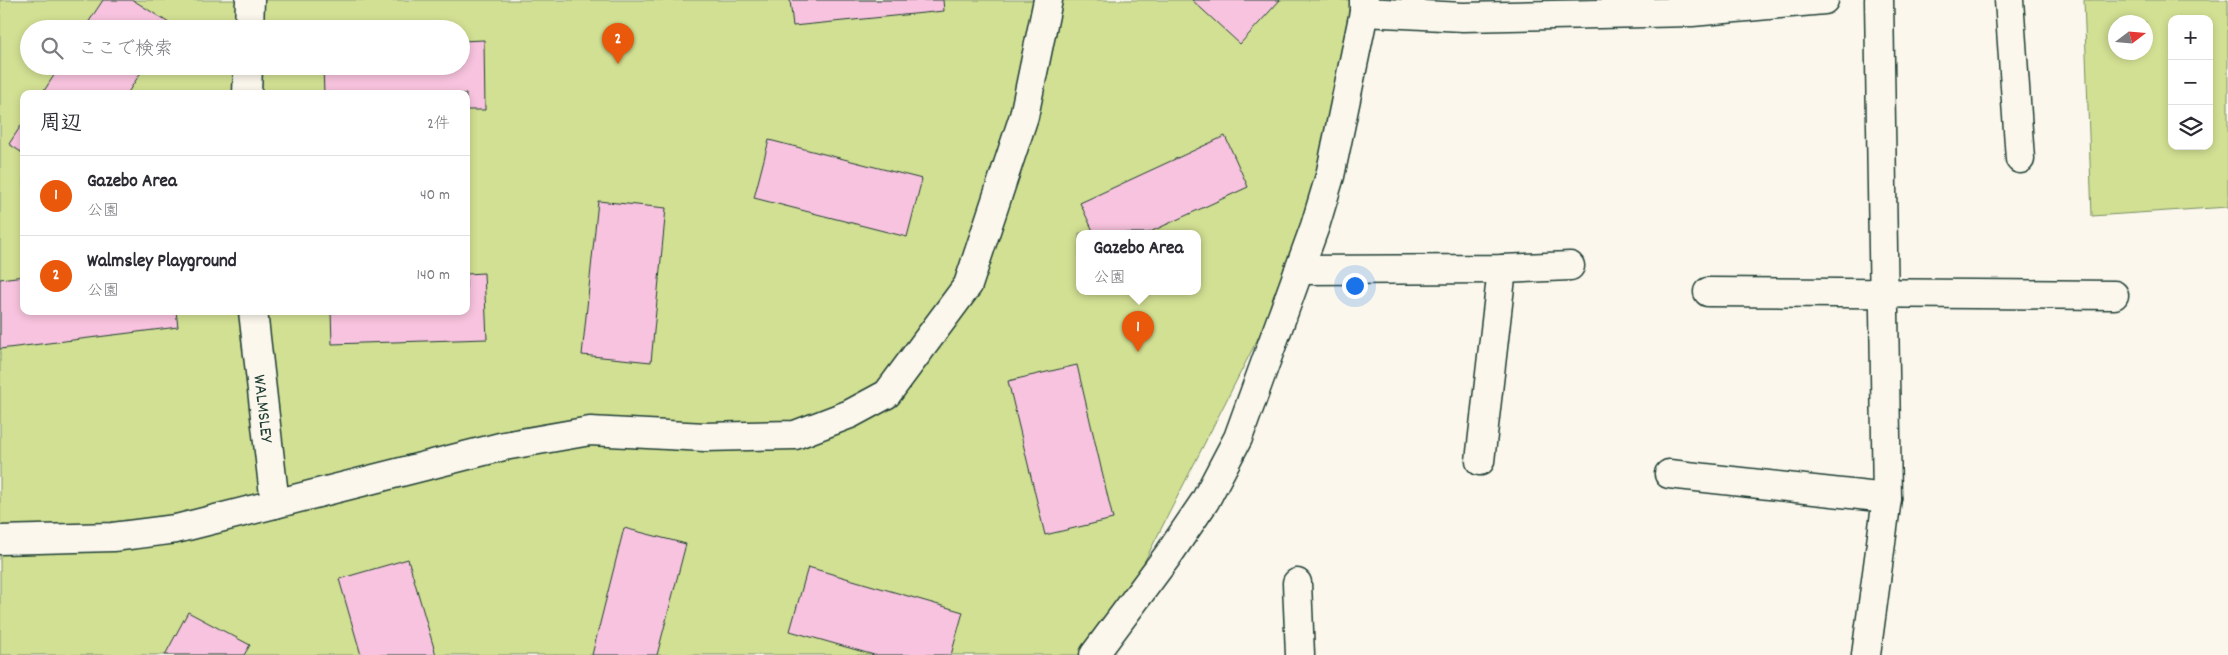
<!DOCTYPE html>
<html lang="ja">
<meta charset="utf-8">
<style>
:root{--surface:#fff;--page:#f7f7f7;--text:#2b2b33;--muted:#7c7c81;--line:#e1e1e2;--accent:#ea580c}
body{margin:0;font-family:Dekko,"Klee One",sans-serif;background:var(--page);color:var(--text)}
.controls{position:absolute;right:15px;top:15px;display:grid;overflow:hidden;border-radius:10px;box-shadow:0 2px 8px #0003}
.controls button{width:45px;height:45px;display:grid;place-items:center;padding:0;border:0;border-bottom:1px solid var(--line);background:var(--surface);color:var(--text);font:25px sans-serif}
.compass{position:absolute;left:2108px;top:15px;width:45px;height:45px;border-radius:50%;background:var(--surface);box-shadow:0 2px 8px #0003;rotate:74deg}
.you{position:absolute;left:1354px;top:285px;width:18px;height:18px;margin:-12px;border:4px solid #fff;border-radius:50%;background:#1a73e8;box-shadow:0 0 0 8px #1a73e833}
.badge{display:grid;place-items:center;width:32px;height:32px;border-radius:50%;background:var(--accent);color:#fff;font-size:16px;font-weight:700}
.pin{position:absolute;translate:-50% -41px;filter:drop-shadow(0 1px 2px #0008)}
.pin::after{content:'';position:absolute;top:26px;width:18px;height:15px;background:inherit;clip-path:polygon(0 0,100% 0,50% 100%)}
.popup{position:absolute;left:1076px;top:230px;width:125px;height:65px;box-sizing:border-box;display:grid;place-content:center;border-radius:10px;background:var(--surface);filter:drop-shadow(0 1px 4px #0005);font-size:16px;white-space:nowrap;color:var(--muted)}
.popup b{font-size:19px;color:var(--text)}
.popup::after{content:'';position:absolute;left:50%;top:100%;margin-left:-10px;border:10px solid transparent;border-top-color:var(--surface)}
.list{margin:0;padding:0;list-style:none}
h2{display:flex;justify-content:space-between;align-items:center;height:65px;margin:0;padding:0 20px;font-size:21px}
h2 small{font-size:16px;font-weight:400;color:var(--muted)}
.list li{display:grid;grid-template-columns:32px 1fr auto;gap:15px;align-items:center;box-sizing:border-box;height:80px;padding:0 20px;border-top:1px solid var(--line)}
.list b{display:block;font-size:19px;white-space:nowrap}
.list p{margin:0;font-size:16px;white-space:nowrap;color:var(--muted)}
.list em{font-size:16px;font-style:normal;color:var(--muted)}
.icon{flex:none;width:28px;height:28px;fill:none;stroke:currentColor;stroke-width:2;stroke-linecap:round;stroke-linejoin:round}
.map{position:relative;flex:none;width:2228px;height:655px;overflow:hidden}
.search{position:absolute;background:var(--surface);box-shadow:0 2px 8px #0003;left:20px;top:20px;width:450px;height:55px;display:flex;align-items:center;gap:12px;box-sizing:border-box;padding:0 18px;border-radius:28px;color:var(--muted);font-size:19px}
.panel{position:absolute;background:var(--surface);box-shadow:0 2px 8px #0003;left:20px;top:90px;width:450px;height:225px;border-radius:10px}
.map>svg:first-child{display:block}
.green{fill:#d2e093;stroke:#788e64;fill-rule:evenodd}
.building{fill:#f8c3de;stroke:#1f3d34}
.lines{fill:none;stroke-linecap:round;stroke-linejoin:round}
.minor-casing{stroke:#1f3d34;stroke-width:31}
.minor{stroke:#fbf7ec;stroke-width:28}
.labels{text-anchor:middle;stroke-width:4;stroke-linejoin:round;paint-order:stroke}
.street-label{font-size:18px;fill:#1f3d34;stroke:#fbf7ec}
</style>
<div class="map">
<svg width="2228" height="655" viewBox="0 0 2228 655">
<rect width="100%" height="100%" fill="#fbf7ec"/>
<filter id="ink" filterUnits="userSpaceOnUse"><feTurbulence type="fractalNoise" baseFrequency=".02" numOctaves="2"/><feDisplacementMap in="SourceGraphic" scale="10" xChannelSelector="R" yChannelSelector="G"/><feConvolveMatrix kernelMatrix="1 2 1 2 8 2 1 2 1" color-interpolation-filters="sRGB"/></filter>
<g filter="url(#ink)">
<g class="green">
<path d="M0,0H1362L1315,226L1101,647L1089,655H0ZM29,29H461V66H29ZM24,94H466V311H24ZM1079,233H1197V291H1079Z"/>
<path d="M2084,0H2228V207L2092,216ZM2172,19H2209V146H2172ZM2146,22V52H2116V22Z"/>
</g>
<g class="building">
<polygon points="103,0 133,0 172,25 170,29 84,29"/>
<polygon points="790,0 943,0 944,11 793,26"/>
<polygon points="1192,0 1280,0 1240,44"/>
<polygon points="484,40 485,110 466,110 466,94 324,94 323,66 461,66 461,41"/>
<polygon points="60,66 145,66 127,94 42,94"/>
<polygon points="24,121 24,154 9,144"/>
<polygon points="1225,136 1248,187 1148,233 1094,233 1080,203"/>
<polygon points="769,140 922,179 907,237 754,198"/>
<polygon points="598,201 666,208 651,362 582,355"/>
<polygon points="484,273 487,339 332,344 331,311 466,311 466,274"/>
<polygon points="24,276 24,311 176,311 178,327 0,349 0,279"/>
<polygon points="1077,365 1113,519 1045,535 1008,381"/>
<polygon points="624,528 686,544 657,655 592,655"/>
<polygon points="408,559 436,655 361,655 339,579"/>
<polygon points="808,567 963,612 951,655 874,655 790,631"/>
<polygon points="188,612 250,645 244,655 165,655"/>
</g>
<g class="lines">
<defs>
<g id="minor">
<polyline points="2009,0 2020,159"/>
<polyline points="1364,12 1463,17 1692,12 1824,0"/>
<polyline points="249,29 250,0"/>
<polyline points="247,94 248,66"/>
<polyline points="1299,270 1502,269 1570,266"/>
<polyline points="1708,292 2114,295"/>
<path id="s1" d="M253,311L275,504"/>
<polyline points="1480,461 1502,269"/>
<polyline points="1669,474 1887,498"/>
<polyline points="0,540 113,537 176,529 504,446 590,431 705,437 795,435 850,414 887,394 968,285 1024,116 1048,0"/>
<polyline points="1297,583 1300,655"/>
<polyline points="1094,655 1169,554 1205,501 1238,438 1315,226 1330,176 1364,12 1364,0"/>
<polyline points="1866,655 1887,498 1879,0"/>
</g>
</defs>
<use href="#minor" class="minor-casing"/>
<use href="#minor" class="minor"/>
</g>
</g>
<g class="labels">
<g class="street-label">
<text dy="6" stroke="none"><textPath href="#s1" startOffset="98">WALMSLEY</textPath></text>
</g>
</g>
</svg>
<div class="controls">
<button>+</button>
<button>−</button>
<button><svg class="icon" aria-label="layers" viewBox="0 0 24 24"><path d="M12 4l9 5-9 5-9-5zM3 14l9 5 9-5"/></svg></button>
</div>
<svg class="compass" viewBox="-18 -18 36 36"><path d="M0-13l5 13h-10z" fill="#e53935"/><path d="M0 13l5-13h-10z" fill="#7c7c81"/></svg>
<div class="you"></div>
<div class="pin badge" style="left:1138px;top:352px">1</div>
<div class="popup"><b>Gazebo Area</b>公園</div>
<div class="pin badge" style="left:618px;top:64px">2</div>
<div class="search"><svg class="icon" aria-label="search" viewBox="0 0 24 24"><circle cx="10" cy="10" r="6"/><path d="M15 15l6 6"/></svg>ここで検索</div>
<section class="panel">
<h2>周辺<small>2件</small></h2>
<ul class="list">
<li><span class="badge">1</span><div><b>Gazebo Area</b><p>公園</p></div><em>40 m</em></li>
<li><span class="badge">2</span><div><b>Walmsley Playground</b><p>公園</p></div><em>140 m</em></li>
</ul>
</section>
</div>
